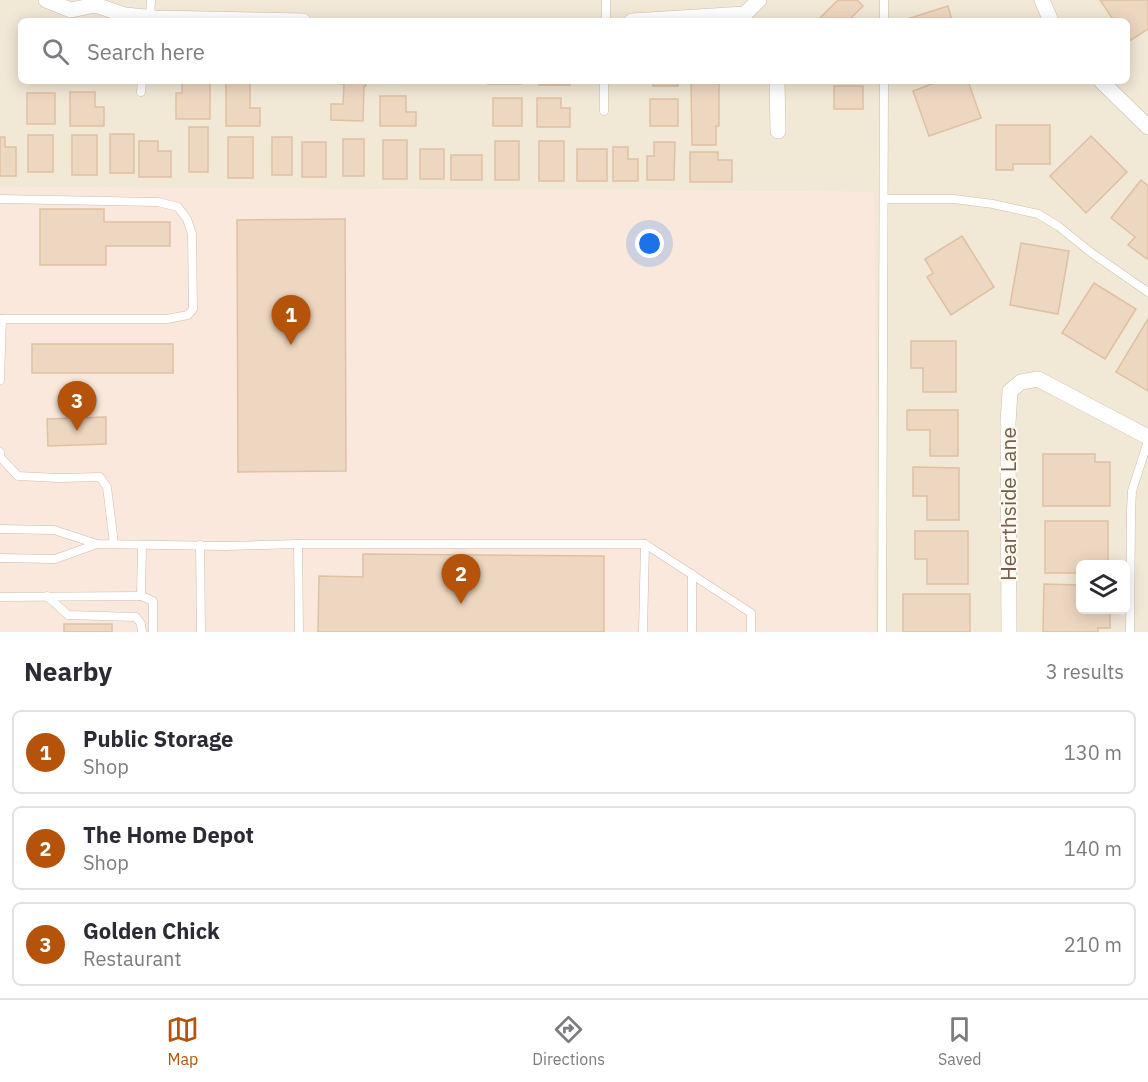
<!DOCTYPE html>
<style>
:root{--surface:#fff;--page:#f7f7f7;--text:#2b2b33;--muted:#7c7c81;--line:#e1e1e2;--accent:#b45309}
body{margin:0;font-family:"IBM Plex Sans",sans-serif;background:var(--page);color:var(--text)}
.controls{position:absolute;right:18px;bottom:18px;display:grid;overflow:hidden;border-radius:9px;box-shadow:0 3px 15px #0003}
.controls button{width:54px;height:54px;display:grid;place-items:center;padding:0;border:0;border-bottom:2px solid var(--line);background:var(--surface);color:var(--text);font:30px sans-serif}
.you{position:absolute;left:650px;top:244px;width:21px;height:21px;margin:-15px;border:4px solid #fff;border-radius:50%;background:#1a73e8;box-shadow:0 0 0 9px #1a73e833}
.badge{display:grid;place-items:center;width:39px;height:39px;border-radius:50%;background:var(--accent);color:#fff;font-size:20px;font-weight:700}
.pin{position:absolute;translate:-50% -50px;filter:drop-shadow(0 2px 3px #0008)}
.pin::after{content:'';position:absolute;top:32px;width:21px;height:18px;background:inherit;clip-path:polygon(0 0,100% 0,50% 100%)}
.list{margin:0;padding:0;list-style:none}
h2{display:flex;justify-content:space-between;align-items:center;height:78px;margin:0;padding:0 24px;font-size:26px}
h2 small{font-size:20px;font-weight:400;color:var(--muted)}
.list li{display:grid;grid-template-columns:39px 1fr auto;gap:18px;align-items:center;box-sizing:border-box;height:84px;margin:0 12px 12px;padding:0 12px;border:2px solid var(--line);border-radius:9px}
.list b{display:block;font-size:22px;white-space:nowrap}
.list p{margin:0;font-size:20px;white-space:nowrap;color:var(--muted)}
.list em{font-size:20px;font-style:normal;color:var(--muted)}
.icon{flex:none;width:33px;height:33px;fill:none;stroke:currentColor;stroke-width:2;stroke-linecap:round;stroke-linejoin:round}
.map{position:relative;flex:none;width:1148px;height:632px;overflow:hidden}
.search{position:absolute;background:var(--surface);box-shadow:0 3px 15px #0003;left:18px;right:18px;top:18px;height:66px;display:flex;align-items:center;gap:15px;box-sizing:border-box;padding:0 21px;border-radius:9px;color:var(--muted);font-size:22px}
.sheet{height:366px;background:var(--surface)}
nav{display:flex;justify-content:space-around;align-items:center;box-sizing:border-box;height:84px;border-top:2px solid var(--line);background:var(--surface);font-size:16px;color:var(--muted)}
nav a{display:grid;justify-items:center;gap:3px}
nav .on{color:var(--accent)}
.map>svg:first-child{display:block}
.residential{fill:#f2e8d6;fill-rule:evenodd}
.commercial{fill:#fae8dc}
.building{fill:#eed7c1;stroke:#e0c0a2;stroke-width:1.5}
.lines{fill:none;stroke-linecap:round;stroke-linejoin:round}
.lane-casing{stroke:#ccbeae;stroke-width:9}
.street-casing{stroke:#ccbeae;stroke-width:16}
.lane{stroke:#fff;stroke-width:8}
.street{stroke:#fff;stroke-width:15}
.labels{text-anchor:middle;stroke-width:4.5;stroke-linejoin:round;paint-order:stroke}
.street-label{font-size:21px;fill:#735e4d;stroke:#fef9ee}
</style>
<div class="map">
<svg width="1148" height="632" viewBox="0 0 1148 632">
<rect width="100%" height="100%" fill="#fbf5e7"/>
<path class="residential" d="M0,0H1148V632H875L874,192L0,187ZM21,21H1127V81H21ZM1080,564H1126V610H1080Z"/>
<polygon class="commercial" points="0,187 874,192 875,632 0,632"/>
<g class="building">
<polygon points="838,0 857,0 863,6 848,21 824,21 820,18"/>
<polygon points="1100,0 1148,0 1148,29 1128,42 1127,21 1114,21"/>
<polygon points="948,6 952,21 901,21"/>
<polygon points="182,81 210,81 210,119 176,119 176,93 182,93"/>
<polygon points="226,81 250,81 250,108 260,108 260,126 226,126"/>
<polygon points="334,81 366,81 366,86 364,86 363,121 331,120 331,104 343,104 344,84 334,83"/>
<rect x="383" y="81" width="26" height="2"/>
<rect x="488" y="81" width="33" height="3"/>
<rect x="539" y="81" width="31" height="4"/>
<rect x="653" y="81" width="25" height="5"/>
<polygon points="940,81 968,81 981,118 929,136 913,91"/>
<polygon points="691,83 719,83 719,126 716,126 716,145 692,145"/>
<rect x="834" y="86" width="29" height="23"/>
<polygon points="70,92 95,92 95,107 104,107 104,126 70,126"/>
<rect x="27" y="93" width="28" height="31"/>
<polygon points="380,96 406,96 406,112 416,112 416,126 380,126"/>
<rect x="493" y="98" width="29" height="28"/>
<polygon points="537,98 561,98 561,108 570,108 570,127 537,127"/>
<rect x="650" y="99" width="28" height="27"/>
<polygon points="996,125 1050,125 1050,164 1013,164 1013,170 996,170"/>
<rect x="189" y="127" width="19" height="45"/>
<rect x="110" y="134" width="24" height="39"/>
<rect x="28" y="135" width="25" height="37"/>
<rect x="72" y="135" width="25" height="40"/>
<polygon points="1091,136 1127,172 1086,213 1050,176"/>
<polygon points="0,137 5,137 5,147 16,147 16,176 0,176"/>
<rect x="228" y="137" width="25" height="41"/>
<rect x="272" y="137" width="20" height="38"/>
<rect x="343" y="139" width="21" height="37"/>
<rect x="383" y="140" width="24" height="39"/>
<polygon points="139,141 158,141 158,151 171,151 171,177 139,177"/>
<rect x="495" y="141" width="24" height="39"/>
<rect x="539" y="141" width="25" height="40"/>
<rect x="302" y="142" width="24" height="35"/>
<polygon points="654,142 675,142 674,180 647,180 647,156 654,156"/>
<polygon points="613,147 628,147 628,159 638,159 638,181 613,181"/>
<rect x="420" y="149" width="24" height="30"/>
<rect x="577" y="149" width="30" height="32"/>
<polygon points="690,152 718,152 718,160 732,160 732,182 690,182"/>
<rect x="451" y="155" width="31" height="25"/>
<polygon points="1141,180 1148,186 1148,257 1147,259 1128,245 1135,237 1111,218"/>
<polygon points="40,209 104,209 104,222 170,222 170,246 106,246 106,265 40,265"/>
<polygon points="345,219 346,471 238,472 237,220"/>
<polygon points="962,236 994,287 951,315 927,277 933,273 925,259"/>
<polygon points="1021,243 1069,251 1058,314 1010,305"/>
<polygon points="1094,283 1136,309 1105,359 1062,333"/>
<polygon points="1148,319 1148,391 1116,372"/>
<polygon points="911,341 956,341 956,392 923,392 923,368 911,368"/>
<rect x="32" y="344" width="141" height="29"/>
<polygon points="907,410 958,410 958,456 930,456 930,430 907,430"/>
<polygon points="106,417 106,444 48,446 47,419"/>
<polygon points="1043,454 1095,454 1095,462 1110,462 1110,506 1043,506"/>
<polygon points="913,467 959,468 959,520 927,520 927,496 913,496"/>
<polygon points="1045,521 1108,521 1108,564 1080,564 1080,573 1045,573"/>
<polygon points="915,531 968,531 968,584 927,584 927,559 915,559"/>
<polygon points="363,554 604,556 604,632 318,632 319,576 363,577"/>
<polygon points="1044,584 1080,585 1080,610 1110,610 1110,628 1098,628 1098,632 1043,632"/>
<rect x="903" y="594" width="67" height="38"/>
<rect x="64" y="624" width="48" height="8"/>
</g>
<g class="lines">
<defs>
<g id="lane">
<polyline points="606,0 606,21"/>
<polyline points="884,0 884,21"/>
<polyline points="150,18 151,0"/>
<polyline points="141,92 142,81"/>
<polyline points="604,111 604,81"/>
<polyline points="0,199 158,202 178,207 187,219 192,234 193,309 188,315 167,319 0,319"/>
<polyline points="884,199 954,199 993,204 1038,214 1058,226 1093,254 1148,292"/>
<polyline points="0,380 2,319"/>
<polyline points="0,452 1,458 18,476 58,478 100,477 107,487 114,544"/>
<polyline points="0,529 54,530 97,544 225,546 298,544 645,544 751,613 751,632"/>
<polyline points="298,544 299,632"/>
<polyline points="142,545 141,596 153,601 153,632"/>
<polyline points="200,545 201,632"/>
<polyline points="0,558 55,559 97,544"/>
<polyline points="47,596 68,615 136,617 141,624 142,632"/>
<polyline points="0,597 141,596"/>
<polyline points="643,632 645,544"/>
<polyline points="692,632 692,574"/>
<polyline points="882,632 884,81"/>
<polyline points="1130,632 1131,511 1132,491 1148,441"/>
</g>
<g id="street">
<polyline points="46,0 71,10 95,5 125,15 155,18 303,21"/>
<polyline points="1042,0 1051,21"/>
<polyline points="632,21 745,14 759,0"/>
<polyline points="777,81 778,131"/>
<polyline points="1101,81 1148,127"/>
<polyline points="1009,632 1008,423 1010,391 1021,382 1038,379 1148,437"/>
</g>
</defs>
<use href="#lane" class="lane-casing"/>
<use href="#street" class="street-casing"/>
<use href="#lane" class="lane"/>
<use href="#street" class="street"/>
</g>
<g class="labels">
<g class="street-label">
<text transform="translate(1009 504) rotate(-90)" y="7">Hearthside Lane</text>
</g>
</g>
</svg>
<div class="controls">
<button><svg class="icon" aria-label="layers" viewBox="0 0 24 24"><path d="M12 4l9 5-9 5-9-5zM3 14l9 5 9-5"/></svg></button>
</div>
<div class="you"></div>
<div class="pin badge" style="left:291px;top:345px">1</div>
<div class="pin badge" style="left:461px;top:604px">2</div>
<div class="pin badge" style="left:77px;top:431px">3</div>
<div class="search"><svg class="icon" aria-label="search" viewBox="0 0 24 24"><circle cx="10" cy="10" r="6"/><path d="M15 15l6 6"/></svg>Search here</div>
</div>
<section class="sheet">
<h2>Nearby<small>3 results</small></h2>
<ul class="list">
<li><span class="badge">1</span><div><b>Public Storage</b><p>Shop</p></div><em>130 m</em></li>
<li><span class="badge">2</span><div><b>The Home Depot</b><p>Shop</p></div><em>140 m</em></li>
<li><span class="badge">3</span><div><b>Golden Chick</b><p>Restaurant</p></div><em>210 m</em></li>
</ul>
</section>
<nav>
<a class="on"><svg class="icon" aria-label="map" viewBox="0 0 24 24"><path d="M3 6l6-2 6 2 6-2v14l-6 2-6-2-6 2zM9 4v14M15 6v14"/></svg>Map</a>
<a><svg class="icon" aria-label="directions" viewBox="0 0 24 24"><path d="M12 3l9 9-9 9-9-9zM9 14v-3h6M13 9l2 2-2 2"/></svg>Directions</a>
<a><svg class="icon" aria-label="saved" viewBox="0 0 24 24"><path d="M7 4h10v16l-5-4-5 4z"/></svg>Saved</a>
</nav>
